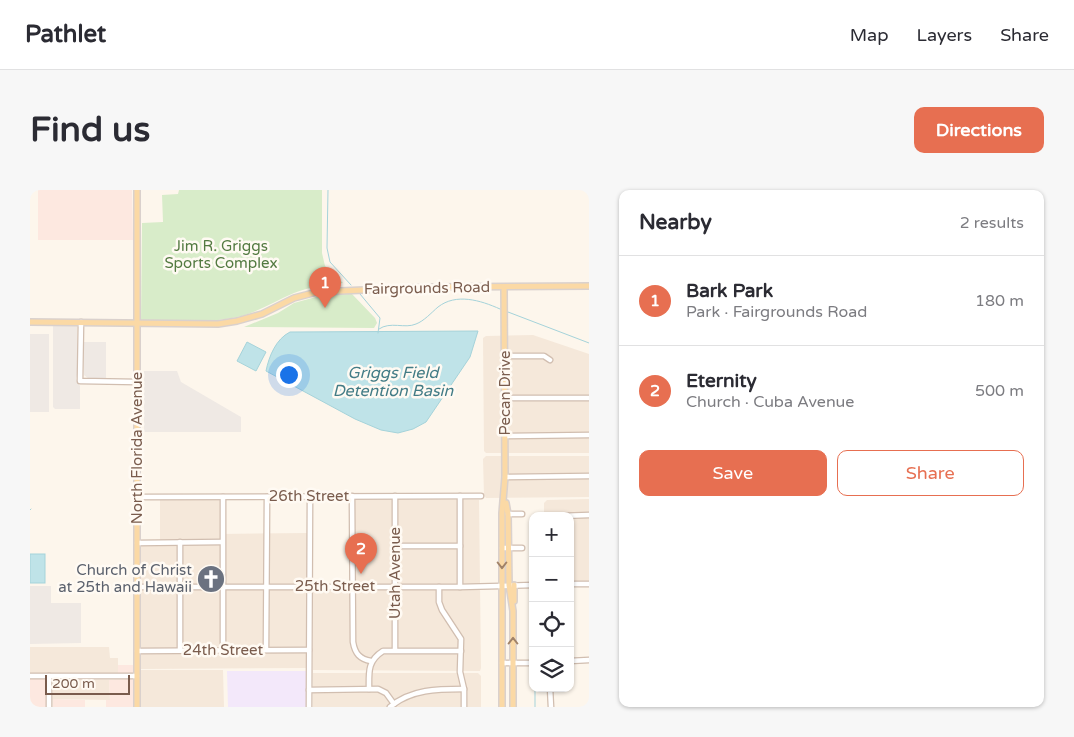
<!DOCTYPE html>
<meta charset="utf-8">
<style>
:root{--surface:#fff;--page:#f7f7f7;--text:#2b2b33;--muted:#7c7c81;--line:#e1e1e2;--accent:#e76f51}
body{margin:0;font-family:"Varela Round",sans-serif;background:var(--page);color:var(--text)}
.controls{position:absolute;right:15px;bottom:15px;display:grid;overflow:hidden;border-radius:10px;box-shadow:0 1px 4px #0004}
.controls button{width:45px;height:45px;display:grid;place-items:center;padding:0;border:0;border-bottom:1px solid var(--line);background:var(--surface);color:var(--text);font:25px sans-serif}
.scale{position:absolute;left:15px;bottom:12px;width:85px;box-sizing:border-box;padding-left:5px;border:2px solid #7a5c4d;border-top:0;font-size:14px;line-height:18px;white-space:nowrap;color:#7a5c4d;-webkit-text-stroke:4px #fffaf3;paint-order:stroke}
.you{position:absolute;left:258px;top:184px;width:18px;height:18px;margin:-12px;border:4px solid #fff;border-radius:50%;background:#1a73e8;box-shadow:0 0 0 8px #1a73e833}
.badge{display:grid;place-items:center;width:32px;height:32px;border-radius:50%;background:var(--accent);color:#fff;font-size:16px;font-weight:700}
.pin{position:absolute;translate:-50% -41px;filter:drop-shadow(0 1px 2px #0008)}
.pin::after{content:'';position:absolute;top:26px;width:18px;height:15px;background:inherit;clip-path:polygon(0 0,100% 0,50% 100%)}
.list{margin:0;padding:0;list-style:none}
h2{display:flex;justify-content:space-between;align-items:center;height:65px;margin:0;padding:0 20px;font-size:21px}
h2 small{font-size:16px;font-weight:400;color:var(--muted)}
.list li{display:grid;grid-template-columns:32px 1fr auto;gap:15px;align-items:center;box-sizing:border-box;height:90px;padding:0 20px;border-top:1px solid var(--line)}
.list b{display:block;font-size:19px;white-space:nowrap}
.list p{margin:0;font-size:16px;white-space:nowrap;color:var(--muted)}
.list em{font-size:16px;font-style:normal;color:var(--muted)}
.actions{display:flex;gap:10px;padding:15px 20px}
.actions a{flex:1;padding:11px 0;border:1px solid var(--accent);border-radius:10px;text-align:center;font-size:18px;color:var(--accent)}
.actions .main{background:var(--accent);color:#fff}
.icon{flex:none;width:28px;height:28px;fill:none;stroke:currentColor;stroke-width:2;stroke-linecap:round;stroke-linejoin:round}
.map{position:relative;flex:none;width:559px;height:517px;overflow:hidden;border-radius:10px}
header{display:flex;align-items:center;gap:30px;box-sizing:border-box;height:70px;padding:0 25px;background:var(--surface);border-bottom:1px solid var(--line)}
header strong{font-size:24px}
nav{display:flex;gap:28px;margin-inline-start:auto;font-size:18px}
.intro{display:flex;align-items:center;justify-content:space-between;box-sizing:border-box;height:120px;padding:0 30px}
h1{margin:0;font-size:35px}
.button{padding:12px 22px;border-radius:10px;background:var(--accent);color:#fff;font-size:18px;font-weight:700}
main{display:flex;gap:30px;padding:0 30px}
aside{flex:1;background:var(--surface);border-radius:10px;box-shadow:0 1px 4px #0004}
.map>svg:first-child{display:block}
.residential{fill:#f5e8da}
.commercial{fill:#fde8e0}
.industrial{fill:#efe9e4}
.education{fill:#f3e8fa}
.green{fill:#d8ecc9}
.water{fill:#bfe3e8;stroke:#a5d3da}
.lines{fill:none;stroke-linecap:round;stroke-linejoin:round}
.stream{stroke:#a5d3da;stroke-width:1}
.minor-casing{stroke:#d1beb0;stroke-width:7}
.major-casing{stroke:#dad1cd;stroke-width:8}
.minor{stroke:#fff;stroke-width:4.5}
.major{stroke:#fbd9a5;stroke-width:5}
.oneway{stroke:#a18267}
.labels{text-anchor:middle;stroke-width:5;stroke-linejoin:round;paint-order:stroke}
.park-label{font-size:15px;fill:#537a41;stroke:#fffaf3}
.street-label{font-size:15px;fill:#7a5c4d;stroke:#fffaf3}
.worship-label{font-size:15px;fill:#5b616d;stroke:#fffaf3;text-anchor:end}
.water-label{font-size:16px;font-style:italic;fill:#437c86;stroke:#fffaf3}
</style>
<header>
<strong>Pathlet</strong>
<nav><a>Map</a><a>Layers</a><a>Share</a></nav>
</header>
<div class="intro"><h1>Find us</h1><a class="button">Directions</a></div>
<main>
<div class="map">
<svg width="559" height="517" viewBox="0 0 559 517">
<rect width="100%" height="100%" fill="#fdf6ec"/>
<g class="residential">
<polygon points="503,145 559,164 559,263 456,263 454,261 453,148 456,146"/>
<polygon points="456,266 559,266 559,307 456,308 454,305 453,269"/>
<polygon points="324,308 449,310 451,478 450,481 283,480 283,400 326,400"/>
<polygon points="559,309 559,391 540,391 540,326 514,326 514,313 517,310"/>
<polygon points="130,310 190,310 191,344 277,343 277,478 111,479 110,356 130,355"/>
<polygon points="0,457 79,457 80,468 88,468 88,484 0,484"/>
<polygon points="110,480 193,480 194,517 110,517"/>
<polygon points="283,483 448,483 451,486 451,517 283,517"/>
<polygon points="26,489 79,490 80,510 23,509 23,492"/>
</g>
<g class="commercial">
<polygon points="8,0 102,0 103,50 8,50"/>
<polygon points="88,475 104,475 104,483 88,484"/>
<polygon points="0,489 14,489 17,491 17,517 0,517"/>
<polygon points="101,489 104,491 104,517 76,517 76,510 80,510 79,490"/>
<polygon points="23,509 55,510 55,517 23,517"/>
</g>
<g class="industrial">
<polygon points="23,136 47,136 47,185 46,189 50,196 50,219 25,219 23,217"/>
<rect x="0" y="144" width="19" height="78"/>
<polygon points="53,152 76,152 76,189 59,189 54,185"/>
<polygon points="114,181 147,181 151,192 211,227 211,242 114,242"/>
<polygon points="0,396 21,396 21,413 51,413 51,453 0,454"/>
</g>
<polygon class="education" points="197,481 276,481 277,517 198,517"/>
<g class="green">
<path d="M149,0H292V63L295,76L313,93C297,95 278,97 264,103C245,111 227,123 207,127C176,134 143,131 111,131L112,33L133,32L132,5L148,4Z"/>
<polygon points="322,104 345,128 347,133 344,138 214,137 248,123 264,113 293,105"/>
</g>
<g class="water">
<path d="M448,141L440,167L396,232L383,239L368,243L351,240L325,229L236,181C239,166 246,149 260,142Z"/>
<polygon points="217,152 236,162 226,181 207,171"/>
<rect x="0" y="364" width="15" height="29"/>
</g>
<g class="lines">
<g class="stream">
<polyline points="298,0 297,58 300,72 321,95"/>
<polyline points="330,104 350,128 348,143"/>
<polyline points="478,122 559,153"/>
<path d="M349,139C360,131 375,139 386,134C394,131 401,123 408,117C426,103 450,110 470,119"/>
<polyline points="0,320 1,319"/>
<polyline points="505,498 505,517"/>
</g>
<defs>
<g id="minor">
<polyline points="51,132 50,191 107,192"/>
<polyline points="475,166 514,166 520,170"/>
<polyline points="475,208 559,208"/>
<polyline points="475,246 559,245"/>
<polyline points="475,287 559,286"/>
<path d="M322,306L323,452C325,464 330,469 341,471"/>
<polyline points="365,306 365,460"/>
<polyline points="430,306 430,397"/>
<polyline points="107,307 451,306"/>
<polyline points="193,307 193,460"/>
<polyline points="478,324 492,324"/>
<polyline points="530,326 559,325"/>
<polyline points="150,352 150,460"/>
<polyline points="107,353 192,352"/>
<polyline points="365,356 430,356"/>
<polyline points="472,358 492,358"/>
<polyline points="540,394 559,394"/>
<polyline points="107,397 430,397 503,395"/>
<polyline points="409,397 409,412 412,420 431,449 430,482 434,499 434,517"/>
<polyline points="236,459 237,307"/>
<polyline points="107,461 279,460"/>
<polyline points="540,471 559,470"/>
<polyline points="472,473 503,473"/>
<polyline points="0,486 107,486"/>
<polyline points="19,486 19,517"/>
<polyline points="520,498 521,517"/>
<path d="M339,499C339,483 337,471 353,461H431"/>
<polyline points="279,500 348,499 356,503 364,514"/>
<polyline points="279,517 280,307"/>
<path d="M360,517C381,499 408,499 434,499"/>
</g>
<g id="major">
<polyline points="107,0 107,517"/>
<polyline points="0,132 188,134 207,131 232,124 264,108 287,102 404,97 559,96"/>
<polyline points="476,313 478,324 479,395 483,421 483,517"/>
<polyline points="484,411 484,395"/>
<polyline points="472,517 472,323 475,287 474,97"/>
</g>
</defs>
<use href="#minor" class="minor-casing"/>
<use href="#major" class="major-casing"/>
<use href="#minor" class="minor"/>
<use href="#major" class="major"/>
</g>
<defs><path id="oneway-chevron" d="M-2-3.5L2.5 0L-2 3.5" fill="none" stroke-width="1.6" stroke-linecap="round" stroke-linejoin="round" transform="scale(1.25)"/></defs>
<g class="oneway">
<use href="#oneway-chevron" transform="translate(472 375) rotate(90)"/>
<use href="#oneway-chevron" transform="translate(483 451) rotate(-90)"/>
</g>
<defs>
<symbol id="church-disc" viewBox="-11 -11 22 22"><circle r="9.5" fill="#6b7280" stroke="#fffaf3"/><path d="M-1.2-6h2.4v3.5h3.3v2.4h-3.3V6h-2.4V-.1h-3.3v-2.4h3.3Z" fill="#fff"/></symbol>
</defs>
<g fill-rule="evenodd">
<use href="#church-disc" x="165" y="373" width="32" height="32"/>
</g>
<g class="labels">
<g class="park-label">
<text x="191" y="61">Jim R. Griggs<tspan x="191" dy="17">Sports Complex</tspan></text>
</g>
<g class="street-label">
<text transform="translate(397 98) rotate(-1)" y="5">Fairgrounds Road</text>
<text transform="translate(475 203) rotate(-90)" y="5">Pecan Drive</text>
<text transform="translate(107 258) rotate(-90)" y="5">North Florida Avenue</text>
<text x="279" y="311">26th Street</text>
<text transform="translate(365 383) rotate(-90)" y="5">Utah Avenue</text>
<text x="305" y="401">25th Street</text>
<text x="193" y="465">24th Street</text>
</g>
<g class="worship-label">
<text x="162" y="385">Church of Christ<tspan x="162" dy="17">at 25th and Hawaii</tspan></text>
</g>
<g class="water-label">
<text x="363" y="188">Griggs Field<tspan x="363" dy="18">Detention Basin</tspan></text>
</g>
</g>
</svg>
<div class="controls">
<button>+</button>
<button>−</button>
<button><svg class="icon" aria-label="locate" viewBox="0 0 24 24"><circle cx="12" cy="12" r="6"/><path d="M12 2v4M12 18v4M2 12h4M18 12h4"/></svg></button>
<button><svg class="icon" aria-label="layers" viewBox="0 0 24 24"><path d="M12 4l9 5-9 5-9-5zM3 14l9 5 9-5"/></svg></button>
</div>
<div class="scale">200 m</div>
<div class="you"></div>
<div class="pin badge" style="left:295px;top:118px">1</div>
<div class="pin badge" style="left:331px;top:384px">2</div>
</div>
<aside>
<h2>Nearby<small>2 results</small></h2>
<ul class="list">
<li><span class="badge">1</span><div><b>Bark Park</b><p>Park · Fairgrounds Road</p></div><em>180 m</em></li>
<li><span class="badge">2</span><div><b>Eternity</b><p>Church · Cuba Avenue</p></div><em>500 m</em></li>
</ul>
<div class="actions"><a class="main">Save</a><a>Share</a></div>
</aside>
</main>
